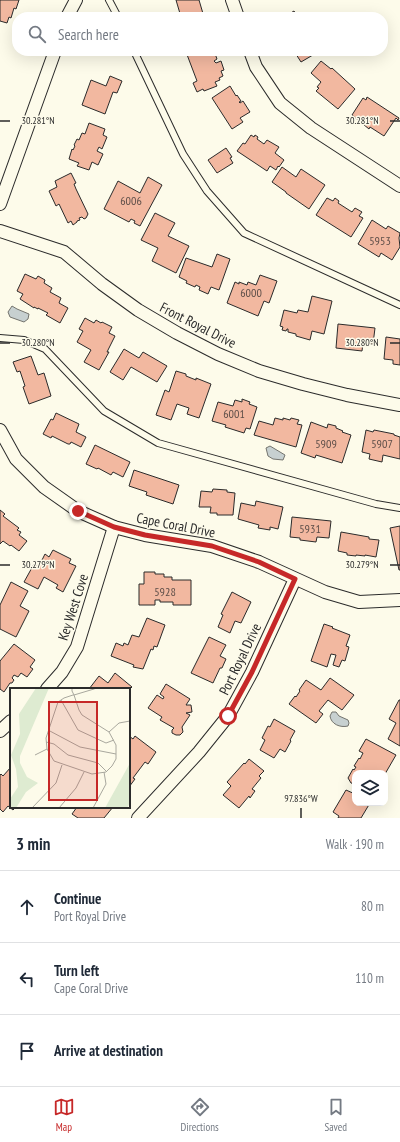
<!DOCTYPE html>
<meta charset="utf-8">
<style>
:root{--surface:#fff;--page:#f2f2f3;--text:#1f2937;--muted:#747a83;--line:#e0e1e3;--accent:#c62828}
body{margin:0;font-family:"PT Sans Narrow",sans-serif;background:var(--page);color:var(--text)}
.controls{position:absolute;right:12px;bottom:12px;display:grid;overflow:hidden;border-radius:8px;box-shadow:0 4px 16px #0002}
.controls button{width:36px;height:36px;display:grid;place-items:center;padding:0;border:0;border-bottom:1px solid var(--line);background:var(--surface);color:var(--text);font:20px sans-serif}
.stop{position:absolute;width:12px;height:12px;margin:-9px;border:3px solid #c62828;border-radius:50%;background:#fff}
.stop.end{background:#c62828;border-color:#fff;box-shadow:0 1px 4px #0008}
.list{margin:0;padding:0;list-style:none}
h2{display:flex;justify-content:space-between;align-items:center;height:52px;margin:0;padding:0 16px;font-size:17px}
h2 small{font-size:13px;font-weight:400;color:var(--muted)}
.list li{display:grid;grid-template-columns:26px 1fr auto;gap:12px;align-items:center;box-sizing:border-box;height:72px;padding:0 16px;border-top:1px solid var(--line)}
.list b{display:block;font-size:15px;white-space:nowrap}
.list p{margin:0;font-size:13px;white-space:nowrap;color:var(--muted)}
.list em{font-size:13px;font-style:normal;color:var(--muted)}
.icon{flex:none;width:22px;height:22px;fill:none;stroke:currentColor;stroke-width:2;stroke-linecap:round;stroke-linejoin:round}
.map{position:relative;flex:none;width:400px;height:818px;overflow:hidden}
.search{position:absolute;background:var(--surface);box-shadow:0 4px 16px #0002;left:12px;right:12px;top:12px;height:44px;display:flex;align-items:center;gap:10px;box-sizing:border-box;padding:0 14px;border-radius:16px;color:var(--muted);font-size:15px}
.sheet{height:268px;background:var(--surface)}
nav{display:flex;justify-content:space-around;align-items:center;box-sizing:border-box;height:56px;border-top:1px solid var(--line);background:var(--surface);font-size:11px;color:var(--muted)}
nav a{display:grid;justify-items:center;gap:2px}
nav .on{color:var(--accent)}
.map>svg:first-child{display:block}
.water{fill:#c7d0d0;stroke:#74746e}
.building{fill:#f2b8a0;stroke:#2b2b2b}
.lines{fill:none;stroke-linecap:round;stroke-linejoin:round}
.service-casing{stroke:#2b2b2b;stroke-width:8}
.minor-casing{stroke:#2b2b2b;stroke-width:14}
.service{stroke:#fdfbea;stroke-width:6}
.minor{stroke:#fdfbea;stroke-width:12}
.route{stroke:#c62828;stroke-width:5}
.ticks{fill:none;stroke:#2b2b2b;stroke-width:1.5}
.labels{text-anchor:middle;stroke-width:3;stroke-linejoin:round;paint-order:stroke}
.number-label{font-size:12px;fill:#5d4e48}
.street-label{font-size:14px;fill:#2b2b2b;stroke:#fdfbea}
.inset-road{fill:none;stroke:#a9a89e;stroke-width:1}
.view{fill:#c62828;fill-opacity:0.15;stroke:#c62828;stroke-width:2}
.inset-edge{fill:none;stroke:#2b2b2b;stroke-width:2}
.ticks-label{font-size:10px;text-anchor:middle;fill:#2b2b2b;stroke:#fdfbea;stroke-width:3;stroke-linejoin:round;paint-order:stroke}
</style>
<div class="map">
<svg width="400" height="818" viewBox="0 0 400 818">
<rect width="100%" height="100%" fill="#fdfbea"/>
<g class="water">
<polygon points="12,306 17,309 29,314 28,319 24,322 10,317 8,312"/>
<polygon points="270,446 285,455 283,460 273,459 268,456 266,448"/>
<path d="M332,712H336L339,716L348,720L349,723L348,726C340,728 331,724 330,716Z"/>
</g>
<g class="building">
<polygon points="0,0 19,0 16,9 14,8 11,18 9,17 7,23 0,21"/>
<polygon points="176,0 199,0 204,17 181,17"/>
<polygon points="294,11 298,17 284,17"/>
<polygon points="188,51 214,51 217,59 214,61 216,63 221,61 224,70 221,71 223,76 219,78 220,80 215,82 217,86 204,91 203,89 197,92 193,83 197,81 186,52"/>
<polygon points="294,51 318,51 318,52 301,62"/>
<polygon points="321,61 331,69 332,68 355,89 338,109 316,91 319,88 317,87 321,82 311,73"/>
<polygon points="110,76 122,81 117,93 113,92 105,114 82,105 91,80 106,86"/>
<polygon points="230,86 236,96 237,95 241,101 239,102 240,103 243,101 250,112 240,118 243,122 232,129 212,98"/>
<polygon points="367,97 399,118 398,120 396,118 384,136 370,127 369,129 352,115 363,98 366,100"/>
<polygon points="89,123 105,129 103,135 107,137 102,149 99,147 97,151 103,154 98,165 92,162 89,170 77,166 79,163 69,159 72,149 73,150 75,146 74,145 77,139 79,140 82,133 85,134"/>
<polygon points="251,135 254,137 255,135 258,137 257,139 264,144 267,140 279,147 275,153 284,160 279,167 278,166 276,170 270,166 267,171 237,151 243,143 245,144"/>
<polygon points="226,148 232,157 230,158 233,163 217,173 208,160"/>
<polygon points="282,167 296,177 301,169 325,185 309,209 286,193 286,192 272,182"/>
<polygon points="71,173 76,183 74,184 76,189 88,214 86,218 84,219 82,217 79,218 80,220 77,221 77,222 73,225 71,221 68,223 59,204 56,206 49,191 57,187 55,181"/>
<polygon points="148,177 162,185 140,226 134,223 135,221 131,219 129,222 104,209 118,181 140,193"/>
<polygon points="327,198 333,201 335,198 339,201 338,203 352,212 355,208 362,212 359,216 363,218 351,237 316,215"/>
<polygon points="155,213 175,223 168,236 189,246 176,273 152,261 158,248 141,240"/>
<polygon points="372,220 386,229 388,226 400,233 399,238 400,247 392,260 381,253 379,257 358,244"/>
<polygon points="217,254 230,259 219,290 211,287 208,294 199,290 200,287 196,285 195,287 186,283 187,281 179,277 186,258 212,267"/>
<polygon points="25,274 36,279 38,276 45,280 44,283 52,288 50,292 61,298 59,303 68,308 60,323 46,315 48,313 38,308 38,309 34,307 34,308 20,299 23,294 17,291"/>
<polygon points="260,275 277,281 269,303 264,301 258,316 227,303 235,282 239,284 239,282 247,285 248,282 256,285"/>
<polygon points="312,296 332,301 324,334 312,331 310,340 296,336 296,334 288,332 288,329 287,329 286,331 282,330 283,327 280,326 284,310 297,313 298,310 308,312"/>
<polygon points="85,318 94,323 96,320 101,323 102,322 112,327 109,333 115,336 107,352 109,352 99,370 84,362 91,350 77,342 83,331 79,329"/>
<polygon points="338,324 375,328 373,344 363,343 362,351 336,348"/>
<polygon points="386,337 400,339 400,365 393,364 393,360 384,359"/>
<polygon points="124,349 139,358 143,352 167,366 157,382 131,367 123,380 110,372"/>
<polygon points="31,356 38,375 44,373 51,396 29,404 23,387 25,386 20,371 17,372 13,362"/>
<polygon points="176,371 186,374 186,376 196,380 196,378 211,384 199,418 187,414 189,408 177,404 171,420 156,415 165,390 169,392"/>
<polygon points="242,399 250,402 249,404 257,407 250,429 246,428 244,433 225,427 226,425 212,421 218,402 233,406 235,400 242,402"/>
<polygon points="56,413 79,424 76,432 86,437 81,447 71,442 70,444 68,444 52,436 51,438 43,434 51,419 53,420"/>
<polygon points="275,418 283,420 283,418 290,420 291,418 299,420 297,424 302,425 296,447 254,435 259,421 273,425"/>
<polygon points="311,422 327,428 328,424 336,426 336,428 343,431 342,432 351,435 342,463 316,455 315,458 301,453"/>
<polygon points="366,430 373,432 374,430 394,434 394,435 400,437 400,459 383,455 382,462 369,459 370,454 362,452"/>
<polygon points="95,445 130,462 123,477 113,472 111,475 98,468 97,469 86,464"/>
<polygon points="134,470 179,485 173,504 146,495 147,492 129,486"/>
<polygon points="213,489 227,490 227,492 235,493 233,515 217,515 217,513 210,513 211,507 199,507 201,491 212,492"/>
<polygon points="256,501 283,507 278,529 270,527 270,530 258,528 259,525 238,519 241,503 255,506"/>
<polygon points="0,510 5,514 3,516 19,528 17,530 21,532 19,535 27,541 19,551 11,545 10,546 3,541 0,544"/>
<polygon points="292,517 331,521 329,538 317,537 316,542 300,540 300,538 290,537"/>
<polygon points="400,526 400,570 399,570 390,528"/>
<polygon points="341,532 369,537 369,539 379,540 376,557 365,555 365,556 356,555 356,556 347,555 347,553 338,551"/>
<polygon points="53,550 71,559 69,563 76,566 63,592 56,588 58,585 44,577 38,589 24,582 34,564 39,566 45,554 49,557"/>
<polygon points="144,572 155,572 155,574 164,574 164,577 172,577 172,580 191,580 191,605 173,605 173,602 160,602 160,600 155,600 155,605 139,605 139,584 144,584"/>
<polygon points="11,582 28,591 20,606 29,611 16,637 0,629 0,605"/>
<polygon points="232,592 251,602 241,623 235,621 230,633 218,627 223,615 221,614"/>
<polygon points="147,618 165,625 157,647 154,646 153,650 151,649 143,669 133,667 134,665 111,656 116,643 123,646 124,643 128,645 132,635 139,637"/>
<polygon points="324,624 333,627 332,628 350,635 346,646 349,647 345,661 342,660 339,667 333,665 336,655 331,654 327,667 311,661"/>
<polygon points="209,637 226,645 220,656 226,659 222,668 220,668 213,683 191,673"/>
<polygon points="14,644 35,660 30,667 33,669 27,677 21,673 18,677 14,675 12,678 14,680 12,683 10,683 4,692 0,689 0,661"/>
<polygon points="115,673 132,687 129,690 129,689 89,689 99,676 108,683"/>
<polygon points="330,678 354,695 342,710 328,700 319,711 323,714 316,723 289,704 295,696 296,697 300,691 299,690 306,680 321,690"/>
<polygon points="166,684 190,699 186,705 191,705 192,712 186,713 190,715 182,727 183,732 180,735 176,735 172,733 172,730 174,728 160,720 162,717 148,708 157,695 163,699 164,697 160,694"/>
<polygon points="399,700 400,700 400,746 388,739 396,723 389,719"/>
<polygon points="274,719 295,731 290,740 291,741 285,752 280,749 274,758 260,750 265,740 262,738 268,726 270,727"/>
<polygon points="129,736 133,739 135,736 156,752 148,764 145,762 133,778 135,779 129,787"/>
<polygon points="366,739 396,755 385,774 385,773 355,773 355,784 351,783 348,778 353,769 354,770 356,767 354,766 359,758 360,759 363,753 359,751"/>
<polygon points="249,759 264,771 259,776 261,778 252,789 255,791 250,798 249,796 239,808 223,795 231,786 227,782 244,763 245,764"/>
<polygon points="11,767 11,807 16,807 13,810 8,806 3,812 0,809 0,775 1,774 3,776"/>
<polygon points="346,790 355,794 355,803 370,803 361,818 338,818 339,816 333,812"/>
<polygon points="77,807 113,807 104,818 78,818 72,814"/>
</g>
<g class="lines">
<defs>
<g id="service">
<polyline points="109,0 118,17"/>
<polyline points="134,51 183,154 207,191 244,233 400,305"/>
<polyline points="0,338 24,340 45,349 104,411 158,443 376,504 400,508"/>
</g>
<g id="minor">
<polyline points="232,0 238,17"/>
<polyline points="67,17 76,0"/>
<polyline points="250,51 256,67 280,103 311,128 400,186"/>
<polyline points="0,204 55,51"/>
<polyline points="0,231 64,252 102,284 138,310 177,333 218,354 259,371 303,384 347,395 400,405"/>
<polyline points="0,430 16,459 44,487 78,511 114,527 145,535 212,546 259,562 325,592 359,602 400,600"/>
<polyline points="47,689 62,672 77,647 114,527"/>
<polyline points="0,731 11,721"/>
<polyline points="138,818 199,752 228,716 252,672 295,579"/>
</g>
</defs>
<use href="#service" class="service-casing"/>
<use href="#minor" class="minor-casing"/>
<use href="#service" class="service"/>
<use href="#minor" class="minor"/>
</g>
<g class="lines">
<polyline class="route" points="78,511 114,527 145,535 212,546 259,562 295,579 252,672 228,716"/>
</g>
<path class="ticks" d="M0,121H10M390,121H400M0,343H10M390,343H400M0,565H10M390,565H400M301,808V818"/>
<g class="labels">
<g class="number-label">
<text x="131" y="205">6006</text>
<text x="380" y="245">5953</text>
<text x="251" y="297">6000</text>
<text x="234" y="418">6001</text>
<text x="326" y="448">5909</text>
<text x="382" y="448">5907</text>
<text x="310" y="533">5931</text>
<text x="165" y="596">5928</text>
</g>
<g class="street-label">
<text transform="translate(198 325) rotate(27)" y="5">Front Royal Drive</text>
<text transform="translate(176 525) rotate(11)" y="5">Cape Coral Drive</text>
<text transform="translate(73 607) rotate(-72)" y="5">Key West Cove</text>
<text transform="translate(240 659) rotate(-64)" y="5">Port Royal Drive</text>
</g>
</g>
<g transform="translate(10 688)">
<rect width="120" height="120" fill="#fdfbea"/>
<path d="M26,0H39L10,68V75L17,89L28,95L16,104L6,120H0V111L8,99L6,81L1,67L10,46L9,26ZM120,75V115L117,120H95Z" fill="#deebd1"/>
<path class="inset-road" d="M62,0V3L64,7L69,22L72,27L99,44L106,57V71L102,78L96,84L82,86L44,73L37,61L36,50L48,14L54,10L63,7H64L84,1L86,0M51,12L68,42L96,55L104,52M38,42L70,59L106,66M99,44L109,35L120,33M36,54L44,56L58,67L88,75L96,83M25,67L37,61M22,120L46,95L52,77M49,120L66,100L74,84M83,120L96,96L94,84"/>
<path class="view" d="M39,14H87V112H39Z"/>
<rect width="120" height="120" class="inset-edge"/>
</g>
<g class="ticks-label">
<text x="38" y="124">30.281°N</text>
<text x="362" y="124">30.281°N</text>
<text x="38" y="346">30.280°N</text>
<text x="362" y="346">30.280°N</text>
<text x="38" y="568">30.279°N</text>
<text x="362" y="568">30.279°N</text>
<text x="301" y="802">97.836°W</text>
</g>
</svg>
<div class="controls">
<button><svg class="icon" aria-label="layers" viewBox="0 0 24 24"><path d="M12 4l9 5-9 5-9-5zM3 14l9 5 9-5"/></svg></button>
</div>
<div class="stop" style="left:228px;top:716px"></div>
<div class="stop end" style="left:78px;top:511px"></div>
<div class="search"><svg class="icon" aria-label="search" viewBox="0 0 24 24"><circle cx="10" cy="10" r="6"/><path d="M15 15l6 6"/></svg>Search here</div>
</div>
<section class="sheet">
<h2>3 min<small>Walk · 190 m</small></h2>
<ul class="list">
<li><svg class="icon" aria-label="ahead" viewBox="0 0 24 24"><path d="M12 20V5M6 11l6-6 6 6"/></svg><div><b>Continue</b><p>Port Royal Drive</p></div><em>80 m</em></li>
<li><svg class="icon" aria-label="left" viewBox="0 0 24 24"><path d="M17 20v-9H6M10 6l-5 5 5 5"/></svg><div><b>Turn left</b><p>Cape Coral Drive</p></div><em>110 m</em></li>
<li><svg class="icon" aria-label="arrive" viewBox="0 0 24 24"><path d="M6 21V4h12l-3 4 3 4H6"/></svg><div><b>Arrive at destination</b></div></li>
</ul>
</section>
<nav>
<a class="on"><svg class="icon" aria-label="map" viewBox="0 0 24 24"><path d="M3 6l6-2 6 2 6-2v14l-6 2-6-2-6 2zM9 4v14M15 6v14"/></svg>Map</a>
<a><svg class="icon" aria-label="directions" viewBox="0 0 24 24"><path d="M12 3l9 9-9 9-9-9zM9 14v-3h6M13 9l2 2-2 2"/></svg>Directions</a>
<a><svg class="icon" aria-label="saved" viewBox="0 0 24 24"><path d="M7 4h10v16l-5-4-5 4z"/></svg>Saved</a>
</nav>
